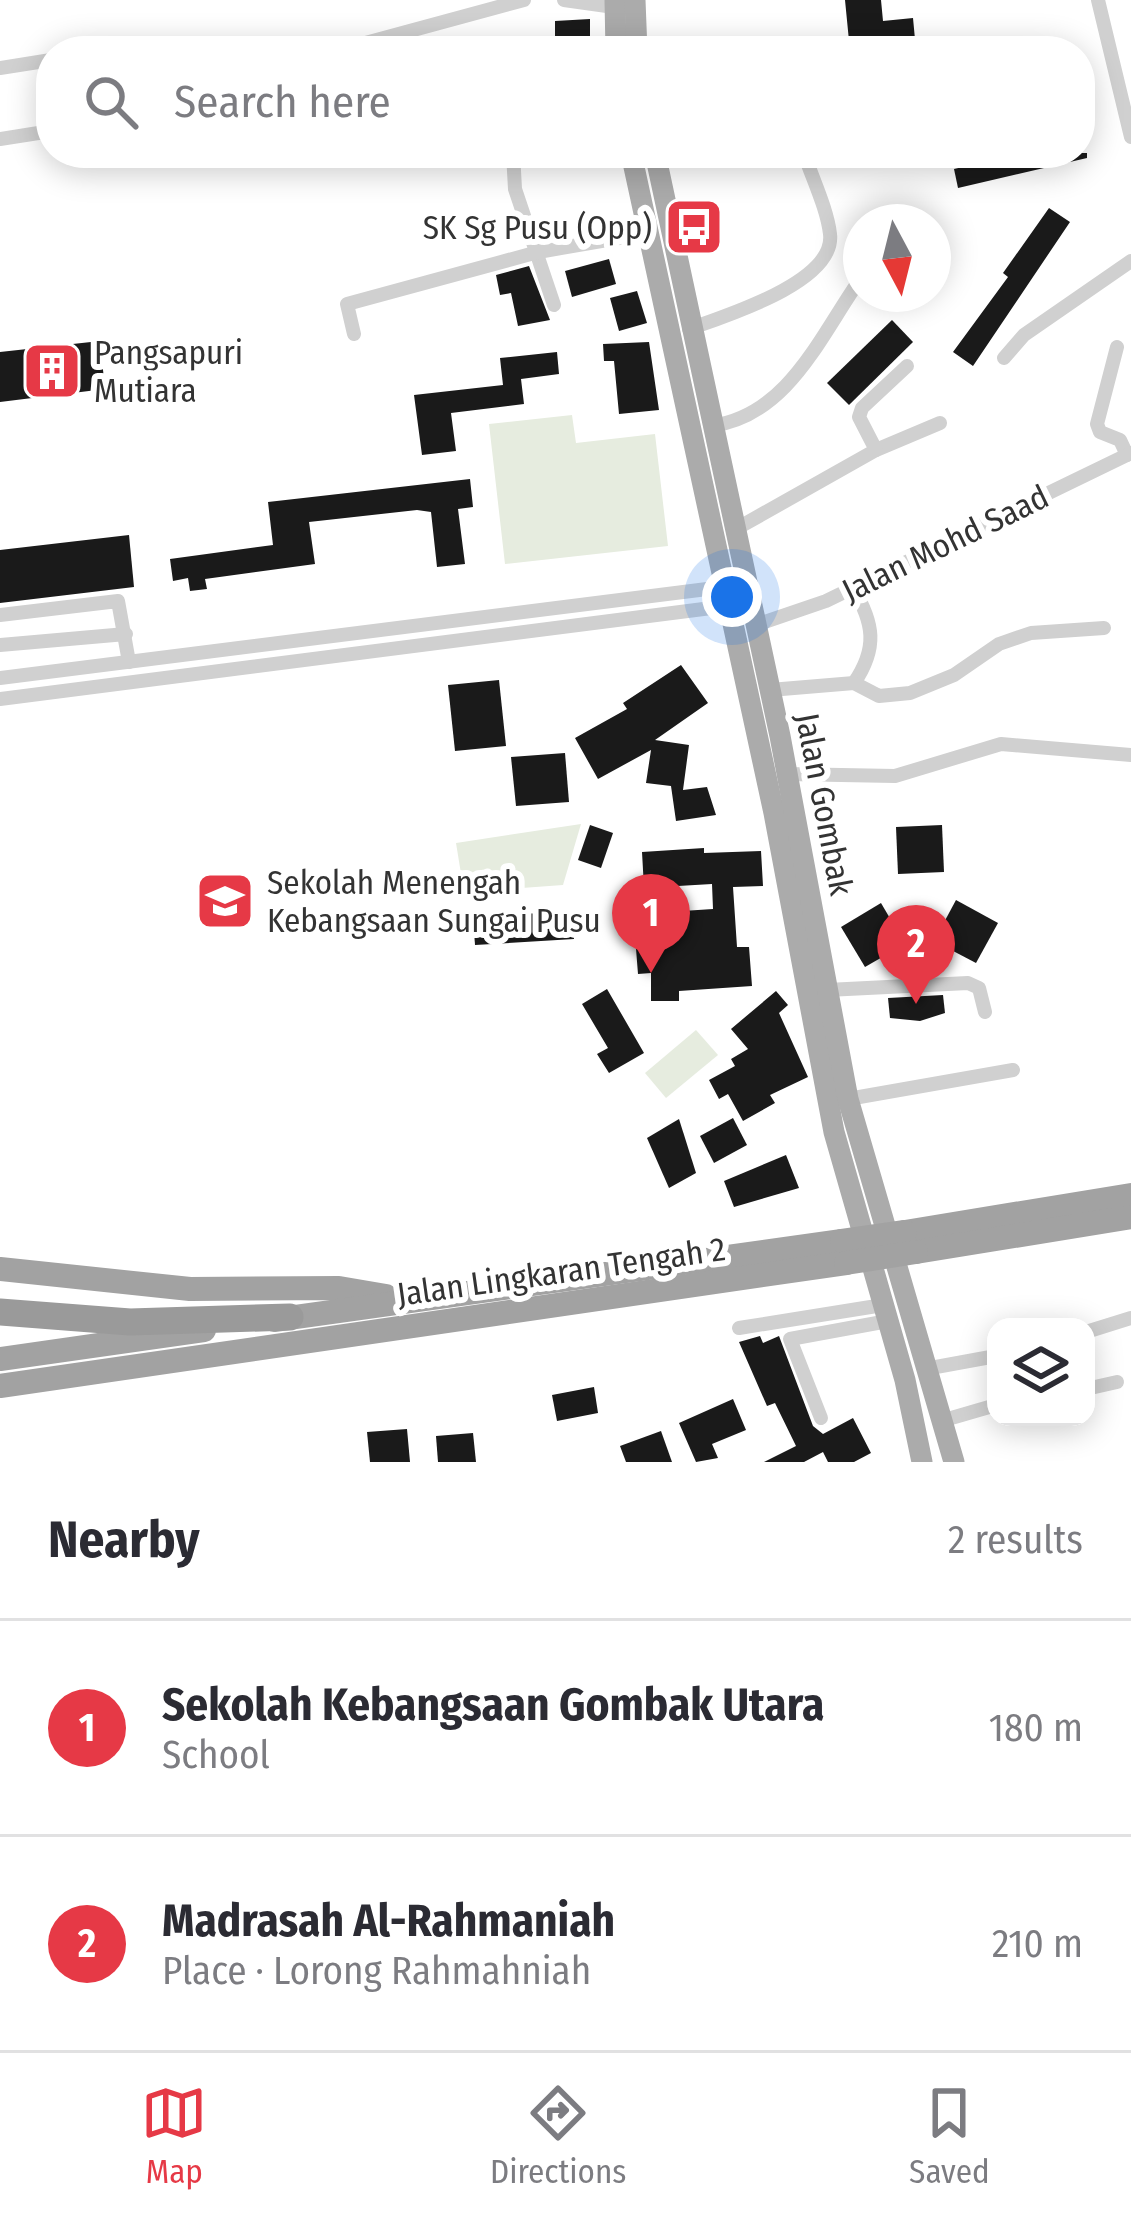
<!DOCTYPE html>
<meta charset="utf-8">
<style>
:root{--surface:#fff;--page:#f7f7f7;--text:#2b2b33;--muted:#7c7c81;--line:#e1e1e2;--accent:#e63946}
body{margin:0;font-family:"Fira Sans Condensed",sans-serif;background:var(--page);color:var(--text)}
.controls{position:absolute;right:36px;bottom:36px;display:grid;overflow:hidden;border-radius:24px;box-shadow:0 6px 30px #0003}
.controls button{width:108px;height:108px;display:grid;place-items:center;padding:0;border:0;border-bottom:3px solid var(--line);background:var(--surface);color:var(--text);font:60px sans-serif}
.compass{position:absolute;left:843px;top:204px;width:108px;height:108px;border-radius:50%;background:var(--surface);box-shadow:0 6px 30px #0003;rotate:173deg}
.you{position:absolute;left:732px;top:597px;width:42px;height:42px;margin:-30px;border:9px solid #fff;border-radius:50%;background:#1a73e8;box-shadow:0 0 0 18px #1a73e833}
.badge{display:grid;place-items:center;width:78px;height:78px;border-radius:50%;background:var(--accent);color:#fff;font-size:39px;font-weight:700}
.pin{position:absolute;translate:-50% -99px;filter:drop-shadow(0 3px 6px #0008)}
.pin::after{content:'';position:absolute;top:63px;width:42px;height:36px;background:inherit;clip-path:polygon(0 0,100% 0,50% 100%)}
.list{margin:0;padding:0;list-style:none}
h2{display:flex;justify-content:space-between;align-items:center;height:156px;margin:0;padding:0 48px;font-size:51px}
h2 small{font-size:39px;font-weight:400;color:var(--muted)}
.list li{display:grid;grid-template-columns:78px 1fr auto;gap:36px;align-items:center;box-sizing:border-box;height:216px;padding:0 48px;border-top:3px solid var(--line)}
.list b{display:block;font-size:45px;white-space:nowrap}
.list p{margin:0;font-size:39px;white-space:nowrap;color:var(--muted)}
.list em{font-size:39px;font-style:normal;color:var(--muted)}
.icon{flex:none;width:66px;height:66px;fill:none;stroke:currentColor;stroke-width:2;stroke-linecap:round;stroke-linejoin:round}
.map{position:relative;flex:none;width:1131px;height:1462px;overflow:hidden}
.search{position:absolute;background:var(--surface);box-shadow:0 6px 30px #0003;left:36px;right:36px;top:36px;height:132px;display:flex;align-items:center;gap:30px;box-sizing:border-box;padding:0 42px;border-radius:48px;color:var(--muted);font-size:45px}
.sheet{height:588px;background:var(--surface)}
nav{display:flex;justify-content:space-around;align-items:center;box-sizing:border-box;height:168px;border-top:3px solid var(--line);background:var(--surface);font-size:33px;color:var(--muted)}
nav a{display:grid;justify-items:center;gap:6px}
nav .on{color:var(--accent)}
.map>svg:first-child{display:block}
.green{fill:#e6ecdf}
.building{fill:#1a1a1a}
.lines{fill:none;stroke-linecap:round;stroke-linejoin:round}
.minor{stroke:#d0d0d0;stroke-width:14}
.primary{stroke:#ababab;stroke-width:21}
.trunk{stroke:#a2a2a2;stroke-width:24}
.motorway{stroke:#9a9a9a;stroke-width:27}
.trunk-bridge{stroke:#a2a2a2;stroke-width:24}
.labels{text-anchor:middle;stroke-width:12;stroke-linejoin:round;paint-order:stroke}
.poi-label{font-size:33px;fill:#333;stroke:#fff;text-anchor:start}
.street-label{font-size:33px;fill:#333;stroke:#fff}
</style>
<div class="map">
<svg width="1131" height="1462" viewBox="0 0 1131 1462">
<rect width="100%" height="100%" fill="#fff"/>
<g class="green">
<polygon points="572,415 576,443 655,434 668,546 505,564 489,424"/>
<polygon points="581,824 563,885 464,892 456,843"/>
<polygon points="696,1030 718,1055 666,1098 645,1073"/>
</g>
<g class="building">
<polygon points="845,0 881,0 883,21 913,18 916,50 850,51"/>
<polygon points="590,19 590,49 555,50 555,21"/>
<polygon points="1024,153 1087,153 1087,158 958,188 954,169"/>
<polygon points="1049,208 1070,222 973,366 953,352 1008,277 1003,273"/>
<polygon points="609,259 616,284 572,297 565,271"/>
<polygon points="529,266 550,320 518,326 511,293 500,295 496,275"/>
<polygon points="637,291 647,323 619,331 610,298"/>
<polygon points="892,320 913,342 849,405 827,383"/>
<polygon points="100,341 105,389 0,402 0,352"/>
<polygon points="649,342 659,410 619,414 614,361 604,361 603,344"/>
<polygon points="557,352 559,374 521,379 524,404 451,413 456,451 422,455 414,395 503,385 500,358"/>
<polygon points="470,479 473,507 458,509 465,564 437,567 431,512 417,510 309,522 315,564 205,579 207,589 190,591 188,578 173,581 170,559 273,545 268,502"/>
<polygon points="129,535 134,587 0,603 0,550"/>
<polygon points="681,665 708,703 655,740 689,745 683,790 707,787 716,815 676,821 671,786 646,783 651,750 598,779 575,738 627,709 623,703"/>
<polygon points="499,680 506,746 455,751 448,685"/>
<polygon points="565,753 569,802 516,806 511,757"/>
<polygon points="590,825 613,833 601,868 578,860"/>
<polygon points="942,825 944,872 898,874 896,827"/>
<polygon points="704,848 704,853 761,851 763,886 733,887 737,947 749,947 752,986 679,991 679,1001 651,1001 651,973 638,974 635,936 623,937 622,915 713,909 712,884 644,888 642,852"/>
<polygon points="956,900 998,923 976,963 934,941"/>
<polygon points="881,903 905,944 865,967 841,927"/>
<polygon points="573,911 574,939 475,945 473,917"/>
<polygon points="607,989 644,1053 609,1073 597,1054 608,1048 582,1004"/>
<polygon points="776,991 788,1005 779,1013 808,1077 770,1095 775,1103 743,1121 728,1094 719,1099 709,1080 735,1066 731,1059 748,1049 731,1029"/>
<polygon points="943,995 945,1013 920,1021 890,1018 888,998"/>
<polygon points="733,1118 747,1145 714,1163 700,1136"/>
<polygon points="679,1119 696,1173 669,1188 647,1138"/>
<polygon points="786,1155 799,1188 734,1207 724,1181"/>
<polygon points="760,1336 763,1343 779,1336 813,1426 823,1434 853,1418 871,1453 854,1462 828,1462 823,1452 804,1462 764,1462 796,1446 775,1403 767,1406 739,1342"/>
<polygon points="594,1387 598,1413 557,1421 552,1395"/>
<polygon points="733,1399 746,1430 712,1444 718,1458 696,1462 679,1423"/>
<polygon points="407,1429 410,1462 370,1462 367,1432"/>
<polygon points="661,1431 672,1462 626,1462 620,1446"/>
<polygon points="473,1433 476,1462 438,1462 436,1436"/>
</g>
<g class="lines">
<g class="minor">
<polyline points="564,0 614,7"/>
<polyline points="1098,0 1131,137"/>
<polyline points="104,51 117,49"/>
<polyline points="336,51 524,0"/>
<polyline points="0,68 51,60"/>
<polyline points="0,139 51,131"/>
<polyline points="513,153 515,189 554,305"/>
<path d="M689,329C725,316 836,282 830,234C827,208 812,178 804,153"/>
<polyline points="354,334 347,304 538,252 648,233"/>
<polyline points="1117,347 1097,424 1100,432 1120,440 1127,455"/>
<polyline points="1004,358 1024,335 1131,261"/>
<path d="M711,426C788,416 820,336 861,278"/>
<polyline points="876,450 940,423"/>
<polyline points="734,530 876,450 859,417 862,408 907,366"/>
<path d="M853,588C874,623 878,648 854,683"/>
<polyline points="0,615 118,601 129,662"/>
<polyline points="756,625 826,601 1131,453"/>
<polyline points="0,645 126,634"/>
<polyline points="0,678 723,587"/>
<polyline points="770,690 854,683 879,696 910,693 954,675 999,644 1031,633 1104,628"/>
<polyline points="0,699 727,606"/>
<polyline points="787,774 895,776 1001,744 1131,755"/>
<polyline points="827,990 968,983 979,988 985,1012"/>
<polyline points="848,1099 1013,1070"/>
<polyline points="739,1328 883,1305"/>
<polyline points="1086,1332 1131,1318"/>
<polyline points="925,1369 996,1356"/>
<polyline points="1086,1389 1117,1382"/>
<polyline points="821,1418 790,1339 888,1321"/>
<polyline points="941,1421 996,1405"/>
</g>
<g class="primary">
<polyline points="615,0 616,51"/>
<polyline points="635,0 637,51"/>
<polyline points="631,153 774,813 834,1132 905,1380 922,1462"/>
<polyline points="655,153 780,736 848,1099 954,1462"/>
</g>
<g class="trunk">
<polyline points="905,1232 1131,1195"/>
<polyline points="916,1252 1131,1217"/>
<polyline points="0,1269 190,1289 339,1288 386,1296"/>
<polyline points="274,1320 842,1241"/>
<polyline points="0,1359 204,1330"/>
<polyline points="0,1386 846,1263"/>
</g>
<polyline class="motorway" points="0,1312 130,1322 290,1317"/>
<g class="trunk-bridge">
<polyline points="842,1241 905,1232"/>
<polyline points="846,1263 916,1252"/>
</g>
</g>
<defs>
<symbol id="bus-square" viewBox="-11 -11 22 22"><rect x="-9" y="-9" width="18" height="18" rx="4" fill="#e63946" stroke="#fff"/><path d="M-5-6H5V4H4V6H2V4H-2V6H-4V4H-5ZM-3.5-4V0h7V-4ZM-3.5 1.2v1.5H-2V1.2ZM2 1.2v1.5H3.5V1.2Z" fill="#fff"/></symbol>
<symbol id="building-square" viewBox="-11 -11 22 22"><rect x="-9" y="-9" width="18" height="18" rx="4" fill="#e63946" stroke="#fff"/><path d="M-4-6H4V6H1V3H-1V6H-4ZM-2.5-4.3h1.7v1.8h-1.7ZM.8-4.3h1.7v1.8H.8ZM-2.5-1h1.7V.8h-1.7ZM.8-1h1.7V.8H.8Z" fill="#fff"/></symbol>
<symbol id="school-square" viewBox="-11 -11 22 22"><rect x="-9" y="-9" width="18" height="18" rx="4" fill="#e63946" stroke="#fff"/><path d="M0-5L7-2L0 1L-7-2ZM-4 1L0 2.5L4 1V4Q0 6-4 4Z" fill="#fff"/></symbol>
</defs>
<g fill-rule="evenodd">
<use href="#bus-square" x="661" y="194" width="66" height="66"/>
<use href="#building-square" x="19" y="338" width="66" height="66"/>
<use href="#school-square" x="192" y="868" width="66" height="66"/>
</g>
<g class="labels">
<g class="poi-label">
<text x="652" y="239" text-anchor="end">SK Sg Pusu (Opp)</text>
<text x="94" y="364">Pangsapuri<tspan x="94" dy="38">Mutiara</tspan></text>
<text x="267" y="894">Sekolah Menengah<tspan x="267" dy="38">Kebangsaan Sungai Pusu</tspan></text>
</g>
<g class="street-label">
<text transform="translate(945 543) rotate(-26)" y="12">Jalan Mohd Saad</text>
<text transform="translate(825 804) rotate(79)" y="12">Jalan Gombak</text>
<text transform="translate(561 1271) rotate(-8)" y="12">Jalan Lingkaran Tengah 2</text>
</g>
</g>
</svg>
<div class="controls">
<button><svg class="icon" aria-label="layers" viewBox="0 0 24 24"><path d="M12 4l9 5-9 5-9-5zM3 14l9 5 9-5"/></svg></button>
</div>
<svg class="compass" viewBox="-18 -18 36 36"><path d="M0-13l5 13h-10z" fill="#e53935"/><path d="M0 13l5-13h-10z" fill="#7c7c81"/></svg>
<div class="you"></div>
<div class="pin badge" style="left:651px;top:973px">1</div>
<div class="pin badge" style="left:916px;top:1004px">2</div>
<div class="search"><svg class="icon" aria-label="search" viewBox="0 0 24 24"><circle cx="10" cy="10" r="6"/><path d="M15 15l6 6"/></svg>Search here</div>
</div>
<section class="sheet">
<h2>Nearby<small>2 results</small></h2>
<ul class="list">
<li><span class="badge">1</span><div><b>Sekolah Kebangsaan Gombak Utara</b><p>School</p></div><em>180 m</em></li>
<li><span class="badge">2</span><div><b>Madrasah Al-Rahmaniah</b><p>Place · Lorong Rahmahniah</p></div><em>210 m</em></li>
</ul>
</section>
<nav>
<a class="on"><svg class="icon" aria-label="map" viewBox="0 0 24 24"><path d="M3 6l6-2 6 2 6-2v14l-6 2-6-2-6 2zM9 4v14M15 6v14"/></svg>Map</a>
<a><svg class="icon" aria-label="directions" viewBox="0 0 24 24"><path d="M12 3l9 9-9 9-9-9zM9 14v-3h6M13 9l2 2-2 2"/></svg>Directions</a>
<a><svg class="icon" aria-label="saved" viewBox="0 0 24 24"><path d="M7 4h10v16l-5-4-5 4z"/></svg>Saved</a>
</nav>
